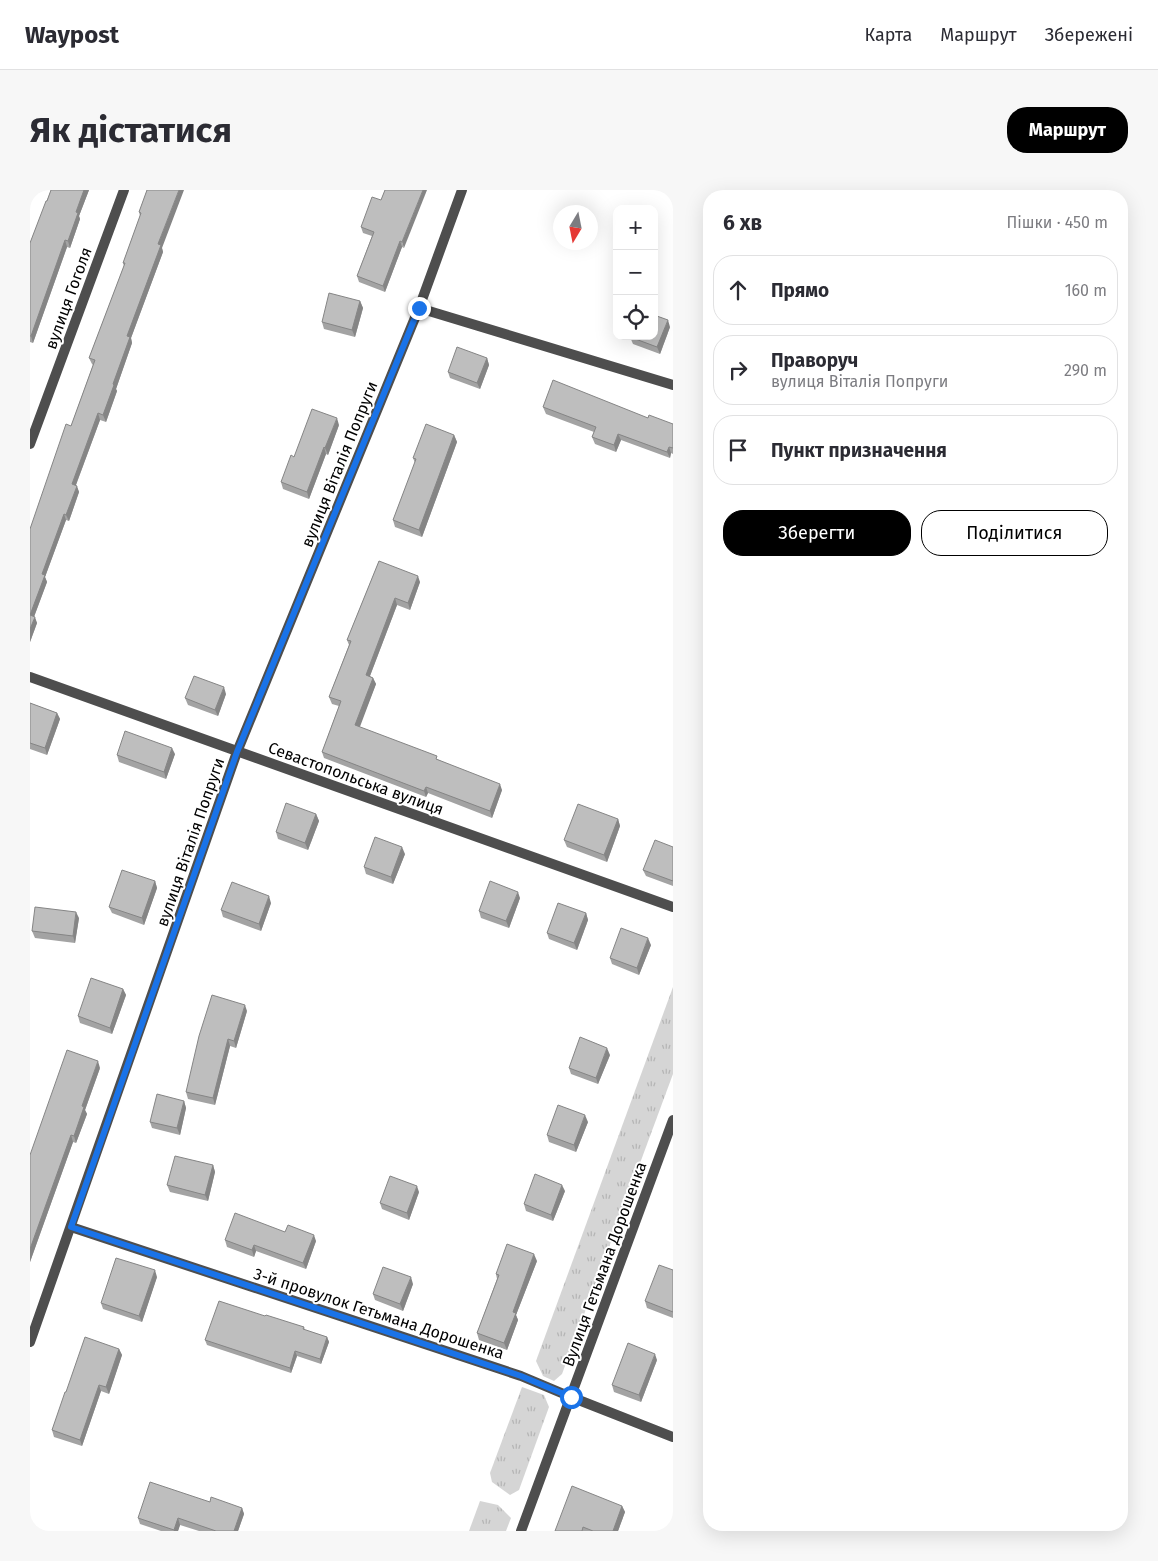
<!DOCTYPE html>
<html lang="uk">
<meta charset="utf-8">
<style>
:root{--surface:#fff;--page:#f7f7f7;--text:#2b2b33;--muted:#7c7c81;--line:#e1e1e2;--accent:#000}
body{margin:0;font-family:"Fira Sans",sans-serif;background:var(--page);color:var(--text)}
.controls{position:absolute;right:15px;top:15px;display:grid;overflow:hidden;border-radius:10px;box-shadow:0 5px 20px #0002}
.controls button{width:45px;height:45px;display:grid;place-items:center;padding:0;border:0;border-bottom:1px solid var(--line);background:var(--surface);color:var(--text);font:25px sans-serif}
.compass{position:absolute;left:523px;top:15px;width:45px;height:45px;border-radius:50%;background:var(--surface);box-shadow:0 5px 20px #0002;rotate:190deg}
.stop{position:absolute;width:15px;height:15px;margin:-11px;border:4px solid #1a73e8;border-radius:50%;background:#fff}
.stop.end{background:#1a73e8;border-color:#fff;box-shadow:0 1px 5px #0008}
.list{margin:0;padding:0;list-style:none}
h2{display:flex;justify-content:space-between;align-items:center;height:65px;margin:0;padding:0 20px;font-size:21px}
h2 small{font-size:16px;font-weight:400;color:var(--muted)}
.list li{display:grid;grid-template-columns:32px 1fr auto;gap:15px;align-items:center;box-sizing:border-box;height:70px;margin:0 10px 10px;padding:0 10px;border:1px solid var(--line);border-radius:20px}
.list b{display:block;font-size:19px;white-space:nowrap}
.list p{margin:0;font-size:16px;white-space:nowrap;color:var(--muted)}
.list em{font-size:16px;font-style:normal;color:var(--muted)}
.actions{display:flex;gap:10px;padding:15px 20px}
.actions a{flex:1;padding:11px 0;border:1px solid var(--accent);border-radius:20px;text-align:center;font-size:18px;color:var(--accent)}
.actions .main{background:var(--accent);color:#fff}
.icon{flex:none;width:28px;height:28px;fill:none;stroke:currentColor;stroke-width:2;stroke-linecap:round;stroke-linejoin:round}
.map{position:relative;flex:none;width:643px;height:1341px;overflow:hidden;border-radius:20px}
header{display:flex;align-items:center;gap:30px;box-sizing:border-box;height:70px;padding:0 25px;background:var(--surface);border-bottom:1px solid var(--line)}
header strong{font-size:24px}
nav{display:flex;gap:28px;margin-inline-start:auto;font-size:18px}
.intro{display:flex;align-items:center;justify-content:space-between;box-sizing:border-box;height:120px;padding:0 30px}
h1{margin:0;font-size:35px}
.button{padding:12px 22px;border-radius:20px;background:var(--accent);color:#fff;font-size:18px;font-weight:700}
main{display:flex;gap:30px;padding:0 30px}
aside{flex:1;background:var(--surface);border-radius:20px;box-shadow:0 5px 20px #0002}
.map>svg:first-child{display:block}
.grass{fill:url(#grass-tufts)}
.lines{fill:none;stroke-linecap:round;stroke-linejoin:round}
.minor{stroke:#4e4e4e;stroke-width:10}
.tertiary{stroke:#4e4e4e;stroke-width:10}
.wall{fill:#a3a3a3}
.shaded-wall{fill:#858585}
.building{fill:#bebebe;stroke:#858585}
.route{stroke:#1a73e8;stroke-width:6}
.labels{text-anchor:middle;stroke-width:4;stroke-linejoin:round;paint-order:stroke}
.street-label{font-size:16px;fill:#000;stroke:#fff}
</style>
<header>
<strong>Waypost</strong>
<nav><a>Карта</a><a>Маршрут</a><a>Збережені</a></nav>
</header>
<div class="intro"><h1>Як дістатися</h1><a class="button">Маршрут</a></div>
<main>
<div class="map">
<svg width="643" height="1341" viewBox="0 0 643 1341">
<defs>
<pattern id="grass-tufts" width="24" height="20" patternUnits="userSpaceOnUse" patternTransform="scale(1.25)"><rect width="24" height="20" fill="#d5d5d5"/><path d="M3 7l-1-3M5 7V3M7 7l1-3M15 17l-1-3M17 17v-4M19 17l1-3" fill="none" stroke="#b5b5b5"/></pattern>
</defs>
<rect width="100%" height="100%" fill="#fff"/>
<g class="grass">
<polygon points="643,797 643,884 532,1184 524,1191 513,1186 506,1171"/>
<polygon points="492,1197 514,1205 519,1217 489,1300 480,1305 462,1292 460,1283"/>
<polygon points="450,1311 468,1315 481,1328 476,1341 439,1341"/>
</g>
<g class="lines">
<g class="minor">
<polyline points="389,118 643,195"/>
<polyline points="0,254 94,0"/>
<polyline points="0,487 643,717"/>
<polyline points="41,1037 491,1186 541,1207 643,1247"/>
<polyline points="0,1152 207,562 389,118 432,0"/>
</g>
<polyline class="tertiary" points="491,1341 643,930"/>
</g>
<g class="wall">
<polygon points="21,0 59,0 49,26 50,29 40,58 37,57 3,153 0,152 0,53"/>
<polygon points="117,0 133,62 101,148 102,153 86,199 87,201 76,232 70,230 46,295 49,302 39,331 36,330 15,387 17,392 4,427 7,433 0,452 0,339 41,236 63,175 62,174 59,168 94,76 93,73 110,26 109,22"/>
<polygon points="355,0 374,58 372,57 355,102 329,92 327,86 342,46 333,43 331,37 351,10"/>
<polygon points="330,111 333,118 325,147 294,139 292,132"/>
<polygon points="640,137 630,164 603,154 600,147"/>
<polygon points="457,168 459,175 450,199 420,188 418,182"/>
<polygon points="513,217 618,228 643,234 643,264 641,263 640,268 591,250 586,262 565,254 562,247 564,242 516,224"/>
<polygon points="309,235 298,265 296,264 279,309 253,299 251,292 264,267"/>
<polygon points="424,245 427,252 392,347 365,337 363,330 385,273 383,268"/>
<polygon points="349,371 390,392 380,420 367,415 340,486 343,488 346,494 329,537 409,570 472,600 462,628 398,603 396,607 294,568 292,562 309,516 302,514 299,507 319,455 317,450"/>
<polygon points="196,504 188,526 158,515 155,508"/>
<polygon points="0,513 27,523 30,529 17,565 0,559"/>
<polygon points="145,564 136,589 89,572 87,565"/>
<polygon points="286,624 289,631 278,660 248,649 246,642"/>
<polygon points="588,629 590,636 577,672 537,657 534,650"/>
<polygon points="643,657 643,696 616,686 613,680"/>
<polygon points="375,664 363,694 336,684 334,677"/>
<polygon points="125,691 127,698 114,735 82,723 79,717"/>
<polygon points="490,708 479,738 451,728 449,721"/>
<polygon points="241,713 231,741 193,727 191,720"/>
<polygon points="556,723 558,730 547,760 519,749 517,743"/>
<polygon points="49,728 45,753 5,748 2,741"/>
<polygon points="621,755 609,785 582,774 580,768"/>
<polygon points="93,799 96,805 82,844 50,833 48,826"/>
<polygon points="217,821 206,858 200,856 185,915 158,909 156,902"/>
<polygon points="580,865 568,894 541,884 539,878"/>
<polygon points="70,878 55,920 57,924 46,953 43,952 0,1072 0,965"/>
<polygon points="154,911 156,918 150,945 122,938 120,932"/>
<polygon points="558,932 546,962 519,952 517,945"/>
<polygon points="183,975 185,982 178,1011 140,1002 137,995"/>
<polygon points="535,1001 523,1031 496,1021 494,1014"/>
<polygon points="389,1002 379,1030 352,1019 350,1013"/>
<polygon points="255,1042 286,1051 276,1079 226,1061 224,1067 197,1057 195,1050"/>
<polygon points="507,1071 486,1125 488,1130 477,1160 449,1150 447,1143 467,1089 466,1084"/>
<polygon points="643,1080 643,1128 617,1118 615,1111"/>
<polygon points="127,1087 112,1132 73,1119 71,1113"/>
<polygon points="383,1094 373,1121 345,1110 343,1104"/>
<polygon points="235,1126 274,1137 275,1140 297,1147 299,1152 291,1174 267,1166 261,1183 177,1155 175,1150"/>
<polygon points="89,1159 92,1165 79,1204 71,1201 52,1256 24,1247 22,1240 36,1202"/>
<polygon points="627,1170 611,1212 584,1202 582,1195"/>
<polygon points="180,1312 212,1318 214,1324 208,1341 169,1341 150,1335 148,1341 131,1341 110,1334 108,1328"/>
<polygon points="592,1316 595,1322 588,1341 525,1341"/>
</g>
<g class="shaded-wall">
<polygon points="54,0 59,0 49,26 50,29 40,58 38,51 46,22"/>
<polygon points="149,0 154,0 132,58 133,62 101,148 102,153 86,199 87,201 76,232 73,225 97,146 128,54"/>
<polygon points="393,0 397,0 374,58 372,52"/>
<polygon points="35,50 37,57 3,153 1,146"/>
<polygon points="370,51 372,57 355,102 353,96"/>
<polygon points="330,111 333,118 325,147 322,140"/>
<polygon points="638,130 640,137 630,164 627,157"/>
<polygon points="457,168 459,175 450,199 447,193"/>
<polygon points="68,223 70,230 44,300 42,294"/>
<polygon points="307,228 309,235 298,265 295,258"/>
<polygon points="588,244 591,250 586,262 584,255"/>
<polygon points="424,245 427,252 392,347 389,340"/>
<polygon points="294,257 296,264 279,309 277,302"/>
<polygon points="639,257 641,263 640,268 637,262"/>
<polygon points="47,296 49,302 39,331 36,325"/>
<polygon points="34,324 36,330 15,387 17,392 2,432 0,425 12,384"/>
<polygon points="388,386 390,392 380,420 378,413"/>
<polygon points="365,408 367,415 338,491 336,485"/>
<polygon points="5,427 7,433 0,452 0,439"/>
<polygon points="343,488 346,494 328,542 325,535"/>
<polygon points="194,497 196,504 188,526 185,520"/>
<polygon points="27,523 30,529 17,565 15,558"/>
<polygon points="142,558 145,564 136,589 134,582"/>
<polygon points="470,594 472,600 462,628 460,621"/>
<polygon points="396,597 398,603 396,607 394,601"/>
<polygon points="286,624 289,631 278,660 275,653"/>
<polygon points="588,629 590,636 577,672 574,665"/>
<polygon points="372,657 375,664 363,694 361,687"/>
<polygon points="125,691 127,698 114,735 112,728"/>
<polygon points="488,702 490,708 479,738 476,731"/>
<polygon points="239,706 241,713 231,741 229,734"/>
<polygon points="46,722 49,728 45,753 43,746"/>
<polygon points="556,723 558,730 547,760 544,753"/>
<polygon points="618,748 621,755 609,785 607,778"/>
<polygon points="93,799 96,805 82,844 80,838"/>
<polygon points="215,815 217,821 206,858 204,851"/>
<polygon points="198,849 200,856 185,915 183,908"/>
<polygon points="577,858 580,865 568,894 566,888"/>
<polygon points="68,871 70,878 55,920 57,924 46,953 44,946 52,916"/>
<polygon points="154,911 156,918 150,945 147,938"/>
<polygon points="555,925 558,932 546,962 544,955"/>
<polygon points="41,945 43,952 0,1072 0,1059"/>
<polygon points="183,975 185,982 178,1011 175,1005"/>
<polygon points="532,995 535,1001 523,1031 521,1025"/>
<polygon points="387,996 389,1002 379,1030 377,1023"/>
<polygon points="284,1045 286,1051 276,1079 273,1073"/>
<polygon points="224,1055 226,1061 224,1067 222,1060"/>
<polygon points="504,1064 507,1071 486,1125 488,1130 477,1160 474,1153 483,1122"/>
<polygon points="125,1080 127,1087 112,1132 109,1126"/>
<polygon points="381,1087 383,1094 373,1121 370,1114"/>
<polygon points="297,1147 299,1152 291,1174 290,1169"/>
<polygon points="89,1159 92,1165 79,1204 76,1197"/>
<polygon points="265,1161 267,1166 261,1183 260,1178"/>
<polygon points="625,1164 627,1170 611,1212 609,1205"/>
<polygon points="69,1195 71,1201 52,1256 50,1250"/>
<polygon points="592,1316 595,1322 588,1341 583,1341"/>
<polygon points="212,1318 214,1324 208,1341 204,1341"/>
<polygon points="148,1328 150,1335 148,1341 144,1341 144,1340"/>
</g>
<g class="building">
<polygon points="21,0 54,0 46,22 48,23 38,51 35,50 1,146 0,146 0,53 16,11 17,11"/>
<polygon points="117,0 149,0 128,54 131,55 97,146 100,147 83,194 84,195 73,225 68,223 42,294 47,296 36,325 34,324 12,384 15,385 0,425 5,427 0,439 0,339 36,234 41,236 65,170 59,168 95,73 93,73 111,23 109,22"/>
<polygon points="355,0 393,0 372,52 370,51 353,96 327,86 344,42 331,37 342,7 351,10"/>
<polygon points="299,103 330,111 322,140 292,132"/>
<polygon points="624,125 638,130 627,157 600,147 601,146 624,146"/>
<polygon points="427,157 457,168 447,193 418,182"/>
<polygon points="523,190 618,228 619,225 643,234 643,258 639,257 637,262 588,244 584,255 562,247 566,237 513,217"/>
<polygon points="282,219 307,228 295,258 294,257 277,302 251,292 261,265 264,267"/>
<polygon points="396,234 424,245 389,340 363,330 386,269 383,268"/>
<polygon points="349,371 388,386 378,413 365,408 336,485 343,488 325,535 407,566 406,569 470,594 460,621 396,597 394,601 292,562 311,511 299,507 321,451 317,450"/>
<polygon points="164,486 194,497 185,520 155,508"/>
<polygon points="0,513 27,523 15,558 0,553"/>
<polygon points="95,541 142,558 134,582 87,565"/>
<polygon points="256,613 286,624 275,653 246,642"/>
<polygon points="548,614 588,629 574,665 534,650"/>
<polygon points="345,647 372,657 361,687 334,677"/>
<polygon points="625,650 643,657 643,691 613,680"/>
<polygon points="92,680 125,691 112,728 79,717"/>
<polygon points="460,691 488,702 476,731 449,721"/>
<polygon points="202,692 239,706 229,734 191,720"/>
<polygon points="528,713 556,723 544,753 517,743"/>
<polygon points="5,717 46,722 43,746 2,741"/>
<polygon points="591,738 618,748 607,778 580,768"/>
<polygon points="61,788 93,799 80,838 48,826"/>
<polygon points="182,805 215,815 204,851 198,849 183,908 156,902 169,846"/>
<polygon points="550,847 577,858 566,888 539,878"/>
<polygon points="37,860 68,871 52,916 54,917 44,946 41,945 0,1059 0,965"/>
<polygon points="127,904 154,911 147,938 120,932"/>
<polygon points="528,915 555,925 544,955 517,945"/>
<polygon points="145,966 183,975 175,1005 137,995"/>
<polygon points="505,984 532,995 521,1025 494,1014"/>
<polygon points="360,986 387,996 377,1023 350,1013"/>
<polygon points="205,1023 255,1042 258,1035 284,1045 273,1073 224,1055 222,1060 195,1050"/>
<polygon points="477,1054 504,1064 483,1122 486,1123 474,1153 447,1143 469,1085 466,1084"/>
<polygon points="86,1068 125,1080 109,1126 71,1113"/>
<polygon points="629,1075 643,1080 643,1122 615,1111"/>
<polygon points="353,1077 381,1087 370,1114 343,1104"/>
<polygon points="189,1111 235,1126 236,1125 274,1137 273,1139 297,1147 290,1169 265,1161 260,1178 175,1150"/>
<polygon points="55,1147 89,1159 76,1197 69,1195 50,1250 22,1240 35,1202 36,1202"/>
<polygon points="598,1153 625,1164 609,1205 582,1195"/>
<polygon points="120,1292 180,1312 181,1307 212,1318 204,1341 186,1341 148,1328 144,1340 108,1328"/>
<polygon points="542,1296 592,1316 583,1341 563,1341 553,1337 552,1341 525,1341"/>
</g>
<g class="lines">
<polyline class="route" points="389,118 207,562 41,1037 491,1186 541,1207"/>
</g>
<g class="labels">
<g class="street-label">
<text transform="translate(38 108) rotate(-70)" y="6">вулиця Гоголя</text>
<text transform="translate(309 274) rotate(-68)" y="6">вулиця Віталія Попруги</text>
<text transform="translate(326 588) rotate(20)" y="6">Севастопольська вулиця</text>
<text transform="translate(160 652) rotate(-71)" y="6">вулиця Віталія Попруги</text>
<text transform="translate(574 1074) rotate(-70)" y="6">Вулиця Гетьмана Дорошенка</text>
<text transform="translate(349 1123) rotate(18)" y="6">3-й провулок Гетьмана Дорошенка</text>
</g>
</g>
</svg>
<div class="controls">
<button>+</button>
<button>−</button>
<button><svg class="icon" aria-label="locate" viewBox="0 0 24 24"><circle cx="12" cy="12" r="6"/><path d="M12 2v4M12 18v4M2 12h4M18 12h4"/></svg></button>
</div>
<svg class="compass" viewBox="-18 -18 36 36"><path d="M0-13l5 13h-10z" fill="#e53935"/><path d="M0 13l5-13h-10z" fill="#7c7c81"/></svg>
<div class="stop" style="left:541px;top:1207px"></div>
<div class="stop end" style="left:389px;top:118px"></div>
</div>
<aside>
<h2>6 хв<small>Пішки · 450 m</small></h2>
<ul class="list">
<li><svg class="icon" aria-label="ahead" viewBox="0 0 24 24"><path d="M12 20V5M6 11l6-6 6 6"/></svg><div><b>Прямо</b></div><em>160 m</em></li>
<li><svg class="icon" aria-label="right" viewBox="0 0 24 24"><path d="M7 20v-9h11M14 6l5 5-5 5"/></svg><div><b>Праворуч</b><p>вулиця Віталія Попруги</p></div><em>290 m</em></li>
<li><svg class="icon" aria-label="arrive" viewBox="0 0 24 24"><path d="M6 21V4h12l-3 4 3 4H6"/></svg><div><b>Пункт призначення</b></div></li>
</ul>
<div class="actions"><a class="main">Зберегти</a><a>Поділитися</a></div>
</aside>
</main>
